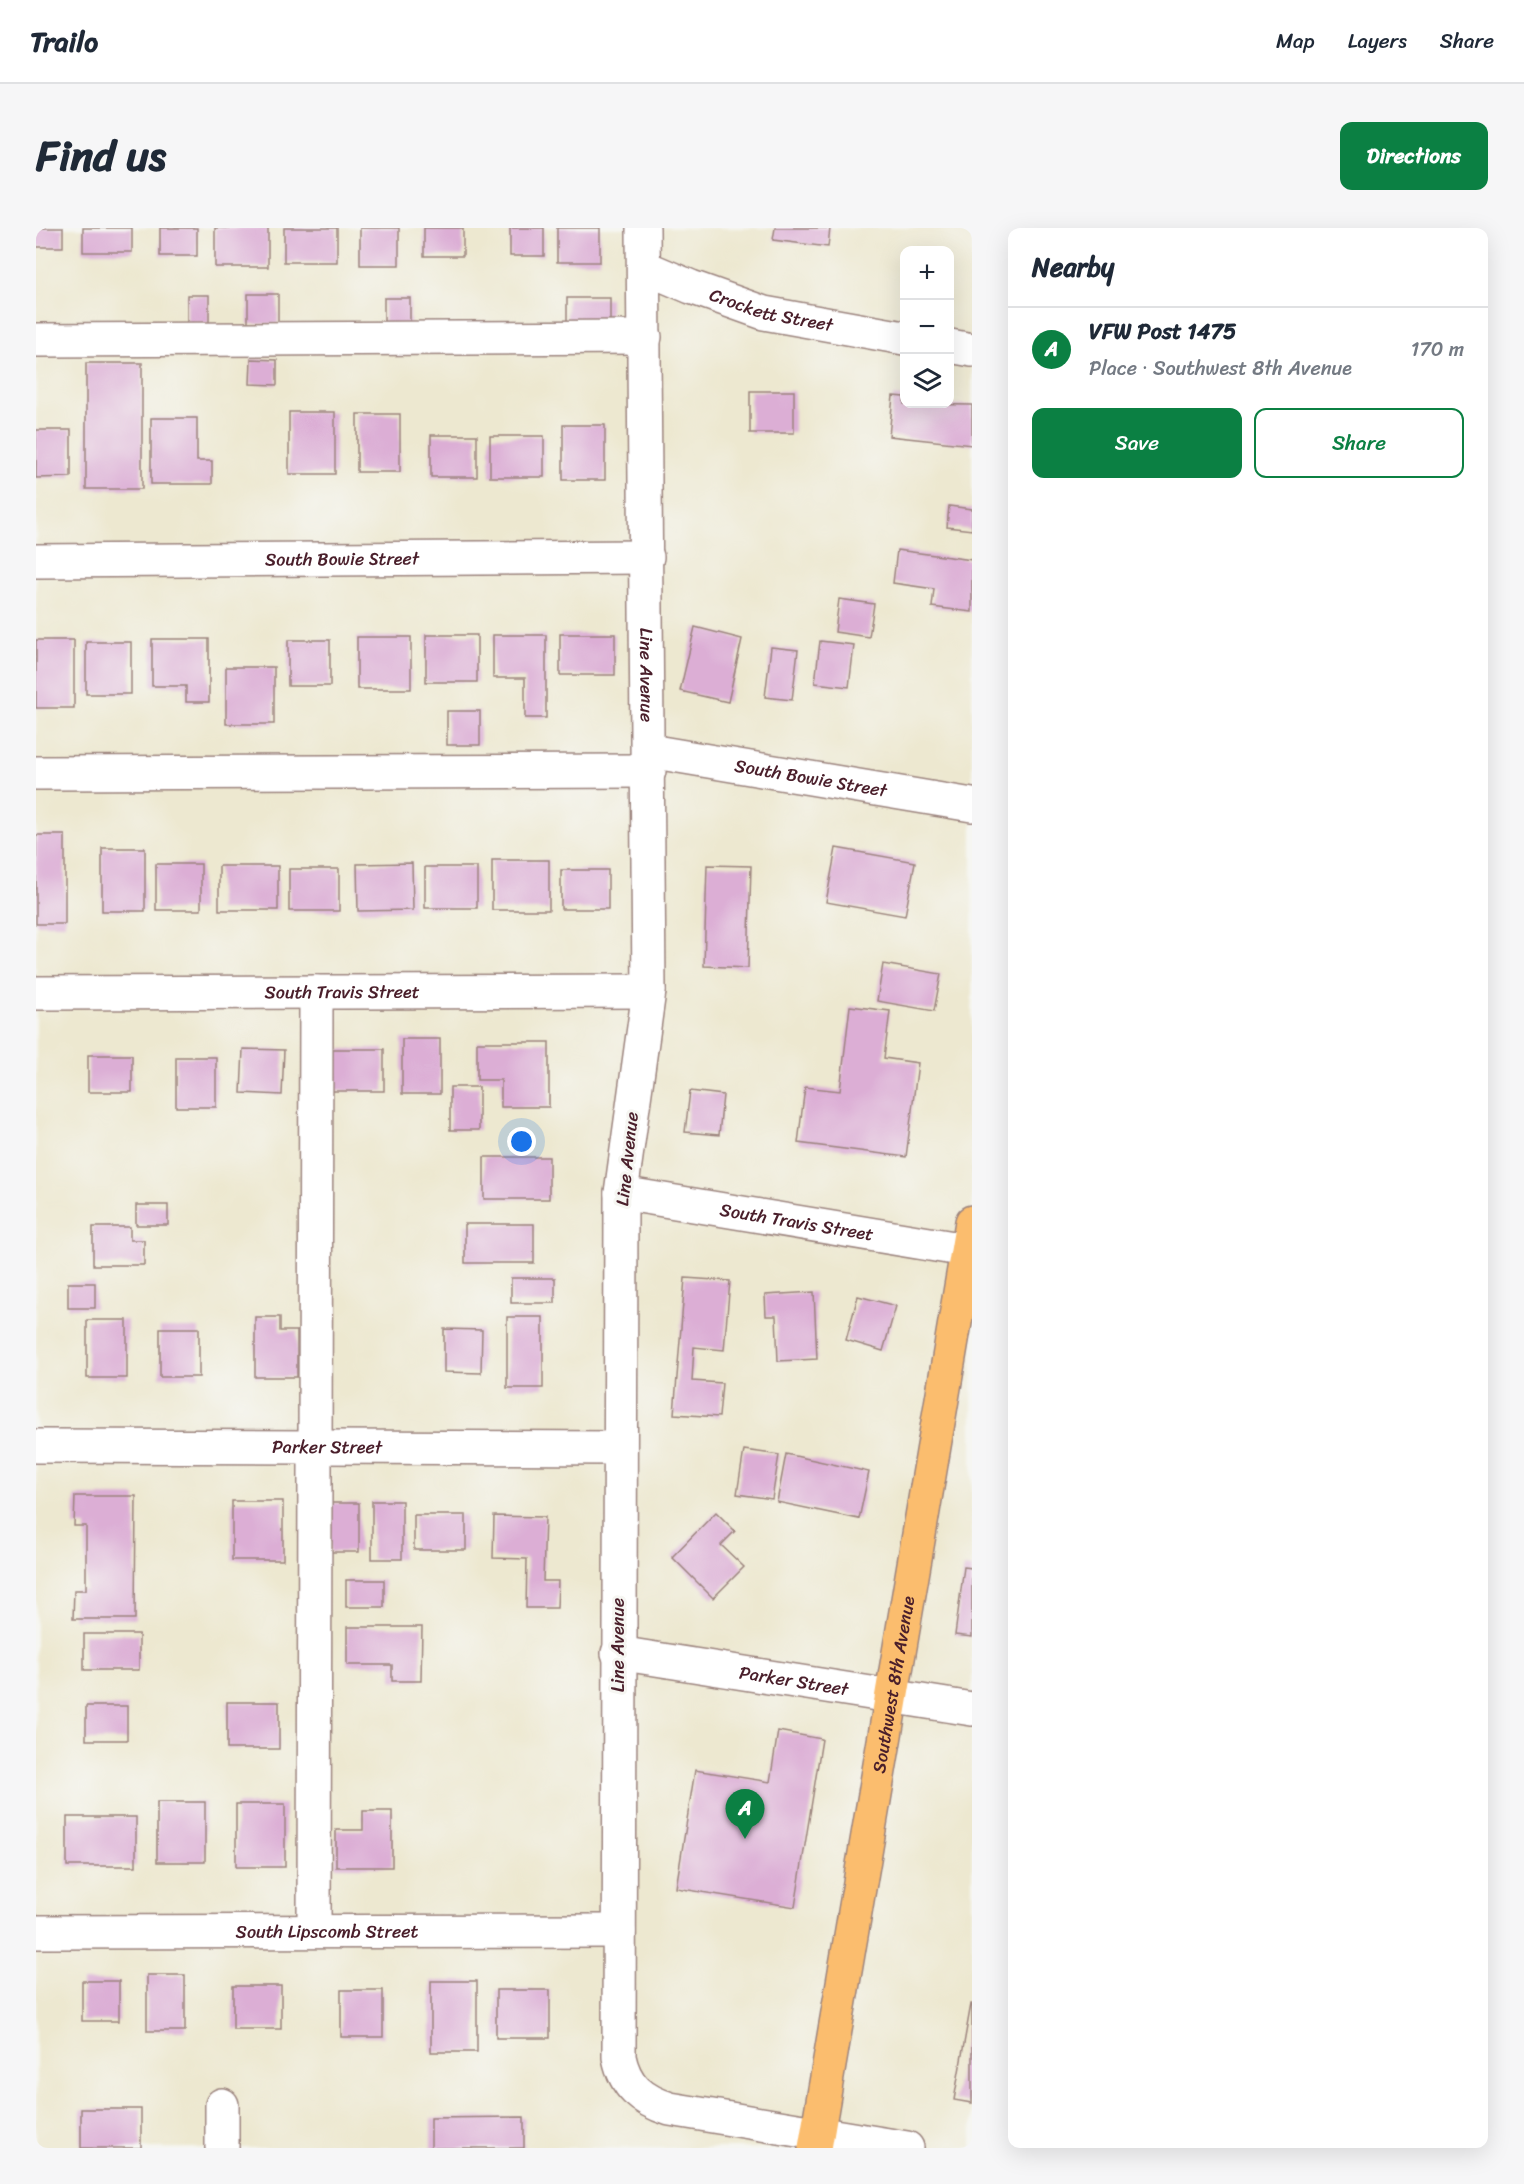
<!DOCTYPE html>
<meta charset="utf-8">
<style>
:root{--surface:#fff;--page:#f6f6f7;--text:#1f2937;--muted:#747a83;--line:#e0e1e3;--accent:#0b8043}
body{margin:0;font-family:Sriracha,sans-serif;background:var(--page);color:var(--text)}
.controls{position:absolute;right:18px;top:18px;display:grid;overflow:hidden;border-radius:12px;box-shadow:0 6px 24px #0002}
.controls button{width:54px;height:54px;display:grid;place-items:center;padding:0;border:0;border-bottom:2px solid var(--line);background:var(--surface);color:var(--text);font:30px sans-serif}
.you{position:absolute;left:486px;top:914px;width:21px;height:21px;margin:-15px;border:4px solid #fff;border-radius:50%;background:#1a73e8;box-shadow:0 0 0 9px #1a73e833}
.badge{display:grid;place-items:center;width:39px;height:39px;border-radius:50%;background:var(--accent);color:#fff;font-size:20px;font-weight:700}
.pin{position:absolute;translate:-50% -50px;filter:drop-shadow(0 2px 3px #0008)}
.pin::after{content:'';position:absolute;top:32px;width:21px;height:18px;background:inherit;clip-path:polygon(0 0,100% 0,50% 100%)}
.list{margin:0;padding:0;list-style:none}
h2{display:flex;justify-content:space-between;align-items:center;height:78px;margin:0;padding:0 24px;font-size:26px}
h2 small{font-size:20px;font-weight:400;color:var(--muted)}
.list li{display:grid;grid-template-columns:39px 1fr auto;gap:18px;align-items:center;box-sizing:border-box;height:84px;padding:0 24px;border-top:2px solid var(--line)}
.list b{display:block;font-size:22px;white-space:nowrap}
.list p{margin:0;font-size:20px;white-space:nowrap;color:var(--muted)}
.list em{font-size:20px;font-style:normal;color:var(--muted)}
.actions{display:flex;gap:12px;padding:18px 24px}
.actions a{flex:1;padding:14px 0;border:2px solid var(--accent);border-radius:12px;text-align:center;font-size:21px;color:var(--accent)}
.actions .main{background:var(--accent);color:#fff}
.icon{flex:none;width:33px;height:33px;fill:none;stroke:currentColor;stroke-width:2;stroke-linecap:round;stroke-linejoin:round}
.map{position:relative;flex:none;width:936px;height:1920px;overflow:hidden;border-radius:12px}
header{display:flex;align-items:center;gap:36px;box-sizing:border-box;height:84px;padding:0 30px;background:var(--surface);border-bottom:2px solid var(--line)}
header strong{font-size:28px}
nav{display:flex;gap:33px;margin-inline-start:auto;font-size:21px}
.intro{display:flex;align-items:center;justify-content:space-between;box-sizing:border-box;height:144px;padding:0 36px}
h1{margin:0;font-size:42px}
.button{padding:15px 27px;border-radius:12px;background:var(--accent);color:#fff;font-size:21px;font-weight:700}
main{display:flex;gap:36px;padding:0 36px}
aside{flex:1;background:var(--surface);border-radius:12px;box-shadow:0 6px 24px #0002}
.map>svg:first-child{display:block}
.building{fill:#dcaed5}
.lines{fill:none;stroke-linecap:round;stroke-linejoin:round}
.minor-casing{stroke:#9c847e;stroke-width:36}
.major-casing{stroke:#9c847e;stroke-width:36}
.minor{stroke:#fff;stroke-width:33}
.major{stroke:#fbbd6e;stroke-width:33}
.labels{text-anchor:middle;stroke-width:6;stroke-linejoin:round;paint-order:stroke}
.street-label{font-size:18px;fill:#4a1f2b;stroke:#f6f6f2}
</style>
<header>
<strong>Trailo</strong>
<nav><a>Map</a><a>Layers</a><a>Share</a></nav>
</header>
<div class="intro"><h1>Find us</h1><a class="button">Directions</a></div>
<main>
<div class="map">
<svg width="936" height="1920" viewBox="0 0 936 1920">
<rect width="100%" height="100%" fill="#f6f6f2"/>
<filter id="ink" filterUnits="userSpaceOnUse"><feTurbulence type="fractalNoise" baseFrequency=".0167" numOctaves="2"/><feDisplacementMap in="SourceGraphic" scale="12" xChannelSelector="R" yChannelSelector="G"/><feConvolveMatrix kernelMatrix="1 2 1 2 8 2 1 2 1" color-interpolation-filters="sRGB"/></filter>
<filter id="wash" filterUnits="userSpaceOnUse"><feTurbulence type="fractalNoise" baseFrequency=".008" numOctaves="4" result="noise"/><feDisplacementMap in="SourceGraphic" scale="24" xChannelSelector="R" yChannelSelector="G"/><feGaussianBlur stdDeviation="1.35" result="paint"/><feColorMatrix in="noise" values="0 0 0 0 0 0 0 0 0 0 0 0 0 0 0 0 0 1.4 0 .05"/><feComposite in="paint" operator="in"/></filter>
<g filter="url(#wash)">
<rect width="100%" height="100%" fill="#ede8d0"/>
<g id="blocks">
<g class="building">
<rect x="0" y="0" width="27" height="19"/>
<rect x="47" y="0" width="49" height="24"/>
<rect x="124" y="0" width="37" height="28"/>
<rect x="179" y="0" width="53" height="39"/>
<rect x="248" y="0" width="53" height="34"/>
<rect x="324" y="0" width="39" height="37"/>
<rect x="388" y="0" width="39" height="28"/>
<rect x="474" y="0" width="34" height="28"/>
<rect x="521" y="0" width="43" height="34"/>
<polygon points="739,0 794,0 792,19 737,12"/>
<rect x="212" y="66" width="30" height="30"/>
<rect x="151" y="67" width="22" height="28"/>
<rect x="348" y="70" width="26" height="30"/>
<rect x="531" y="70" width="43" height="28"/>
<polygon points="215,131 241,132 241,157 214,156"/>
<rect x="50" y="135" width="56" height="126"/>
<rect x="714" y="163" width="44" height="42"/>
<polygon points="857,168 868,169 868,176 936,177 936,217 853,208"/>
<rect x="253" y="184" width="46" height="62"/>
<rect x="321" y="186" width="43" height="58"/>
<polygon points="115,190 161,190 161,233 176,233 176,256 115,256"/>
<rect x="527" y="197" width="42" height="55"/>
<polygon points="0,202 35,202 35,249 0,250"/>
<rect x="395" y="207" width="46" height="42"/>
<rect x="454" y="208" width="54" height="41"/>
<polygon points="913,278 936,281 936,302 911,299"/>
<polygon points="861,322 936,332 936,384 896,379 898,361 857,355"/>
<polygon points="803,371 838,376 833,409 799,404"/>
<polygon points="659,399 706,411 692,474 644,463"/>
<rect x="524" y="406" width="55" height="41"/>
<rect x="390" y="407" width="51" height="47"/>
<polygon points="457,407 510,407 510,490 489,490 489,450 457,450"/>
<rect x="321" y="409" width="54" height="52"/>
<polygon points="116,411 173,411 173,474 150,474 150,458 116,458"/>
<rect x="0" y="412" width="38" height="68"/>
<rect x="252" y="412" width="42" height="46"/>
<polygon points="784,413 818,417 813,459 779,455"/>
<rect x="50" y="414" width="45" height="52"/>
<polygon points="735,419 762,422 756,472 729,469"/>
<rect x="190" y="439" width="48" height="57"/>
<rect x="411" y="483" width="33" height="34"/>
<rect x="0" y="607" width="29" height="89"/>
<rect x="66" y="620" width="43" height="63"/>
<polygon points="800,620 879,634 869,688 790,674"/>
<rect x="456" y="632" width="57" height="50"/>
<polygon points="376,635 377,682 322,683 321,636"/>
<rect x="120" y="636" width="45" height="46"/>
<polygon points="671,637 715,638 712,740 668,738"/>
<rect x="183" y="638" width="59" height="44"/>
<rect x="389" y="639" width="52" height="41"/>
<rect x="253" y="641" width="50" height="42"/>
<rect x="525" y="642" width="47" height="39"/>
<polygon points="847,736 905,746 898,783 841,773"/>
<polygon points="814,778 854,783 848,830 882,835 870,929 762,915 769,859 804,863"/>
<rect x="366" y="811" width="38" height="55"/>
<polygon points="441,814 513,814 513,879 465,879 465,852 441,852"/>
<polygon points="207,821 248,822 246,867 205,865"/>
<rect x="293" y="821" width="55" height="42"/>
<rect x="52" y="827" width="44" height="37"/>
<rect x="140" y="829" width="40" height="50"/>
<rect x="414" y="859" width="29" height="43"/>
<polygon points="654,863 687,867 683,907 649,904"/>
<rect x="448" y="929" width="65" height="42"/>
<rect x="100" y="977" width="32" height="20"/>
<rect x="429" y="996" width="69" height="39"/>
<polygon points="57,999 94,999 94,1012 108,1012 108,1037 57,1037"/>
<rect x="475" y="1050" width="44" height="25"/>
<polygon points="649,1050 694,1053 688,1122 658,1119 656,1153 686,1155 683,1189 638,1186"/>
<rect x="32" y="1055" width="27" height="25"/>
<polygon points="778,1064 781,1131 742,1133 740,1088 730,1088 729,1067"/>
<polygon points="822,1068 860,1078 847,1123 810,1112"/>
<polygon points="219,1089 244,1089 244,1103 261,1103 261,1149 219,1149"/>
<rect x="471" y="1089" width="36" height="71"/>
<rect x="51" y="1092" width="40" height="58"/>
<rect x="124" y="1100" width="39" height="49"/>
<polygon points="408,1101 446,1102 445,1145 408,1144"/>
<polygon points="708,1222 743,1227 736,1271 701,1266"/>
<polygon points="750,1226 833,1244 823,1291 741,1274"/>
<polygon points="39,1268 100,1268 99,1391 37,1391 38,1362 50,1362 50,1298 38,1298"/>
<rect x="196" y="1273" width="51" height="59"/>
<rect x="336" y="1273" width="30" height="58"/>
<rect x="294" y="1275" width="29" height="49"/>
<polygon points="680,1284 699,1303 685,1317 708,1339 677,1370 636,1329"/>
<rect x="378" y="1287" width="52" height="35"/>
<polygon points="458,1288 509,1289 507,1353 522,1353 521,1380 490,1380 491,1331 457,1330"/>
<polygon points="928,1339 936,1340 936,1409 919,1407"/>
<rect x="310" y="1352" width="38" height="27"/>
<polygon points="311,1399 386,1399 385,1453 356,1453 356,1437 311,1437"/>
<rect x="48" y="1406" width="55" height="36"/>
<rect x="191" y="1474" width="52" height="47"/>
<rect x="50" y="1478" width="41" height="34"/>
<polygon points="742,1503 786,1511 759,1679 640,1660 659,1542 734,1554"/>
<rect x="121" y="1574" width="48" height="60"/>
<rect x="200" y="1576" width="49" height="63"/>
<polygon points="327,1583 356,1583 356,1639 300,1639 300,1602 327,1602"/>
<rect x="31" y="1589" width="69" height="49"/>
<rect x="111" y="1747" width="38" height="56"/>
<rect x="46" y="1753" width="37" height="40"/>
<rect x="395" y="1753" width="46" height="71"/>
<rect x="197" y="1758" width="48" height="43"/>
<rect x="305" y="1762" width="42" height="47"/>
<rect x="460" y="1762" width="54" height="48"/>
<polygon points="935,1776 936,1776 936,1875 918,1872"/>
<rect x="45" y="1881" width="60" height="39"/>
<polygon points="488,1889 488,1920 395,1920 395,1890"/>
</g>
</g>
</g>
<g filter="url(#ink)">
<use href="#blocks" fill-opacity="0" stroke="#9c847e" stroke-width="1.5"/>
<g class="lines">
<defs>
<g id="minor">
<path id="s1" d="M607,0L613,763L585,965L583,1829C589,1858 605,1872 634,1881L871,1920"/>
<path id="s2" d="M608,39L655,59L728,85L868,110"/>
<polyline points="0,112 609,109"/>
<polyline points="914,118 936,122"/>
<path id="s3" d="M0,333L611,329"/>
<path id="s4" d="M613,523L936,577"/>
<polyline points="0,545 613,543"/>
<path id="s5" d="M0,765L613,763"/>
<path id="s6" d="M585,965L936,1023"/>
<path id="s7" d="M0,1218L583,1220"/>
<path id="s8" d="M582,1425L936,1481"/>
<polyline points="278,1703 280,764"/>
<path id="s9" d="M0,1704L583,1703"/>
<polyline points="186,1877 186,1920"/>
</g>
<g id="major">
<path id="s10" d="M779,1920L936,994"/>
</g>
</defs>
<use href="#minor" class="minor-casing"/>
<use href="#major" class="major-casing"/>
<use href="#minor" class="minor"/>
<use href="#major" class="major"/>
</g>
</g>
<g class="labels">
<g class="street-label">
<text dy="6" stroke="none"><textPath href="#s2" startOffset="135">Crockett Street</textPath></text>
<text dy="6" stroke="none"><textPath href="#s3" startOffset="306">South Bowie Street</textPath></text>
<text dy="6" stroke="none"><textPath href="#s1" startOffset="447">Line Avenue</textPath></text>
<text dy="6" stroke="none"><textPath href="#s4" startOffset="164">South Bowie Street</textPath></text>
<text dy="6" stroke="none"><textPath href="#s5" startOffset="306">South Travis Street</textPath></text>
<text transform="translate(591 931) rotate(-84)" y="6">Line Avenue</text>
<text dy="6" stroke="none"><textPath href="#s6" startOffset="178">South Travis Street</textPath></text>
<text dy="6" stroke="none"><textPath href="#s7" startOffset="291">Parker Street</textPath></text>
<text transform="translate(582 1417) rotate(-90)" y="6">Line Avenue</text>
<text dy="6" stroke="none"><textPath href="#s8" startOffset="178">Parker Street</textPath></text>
<text dy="6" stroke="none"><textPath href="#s10" startOffset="470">Southwest 8th Avenue</textPath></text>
<text dy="6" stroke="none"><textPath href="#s9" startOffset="291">South Lipscomb Street</textPath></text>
</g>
</g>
</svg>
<div class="controls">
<button>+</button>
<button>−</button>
<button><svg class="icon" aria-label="layers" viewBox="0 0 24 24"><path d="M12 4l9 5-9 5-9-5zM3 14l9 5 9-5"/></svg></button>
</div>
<div class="you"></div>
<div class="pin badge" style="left:709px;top:1611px">A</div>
</div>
<aside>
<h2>Nearby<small></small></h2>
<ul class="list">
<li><span class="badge">A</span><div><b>VFW Post 1475</b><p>Place · Southwest 8th Avenue</p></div><em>170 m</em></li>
</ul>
<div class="actions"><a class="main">Save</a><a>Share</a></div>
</aside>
</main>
